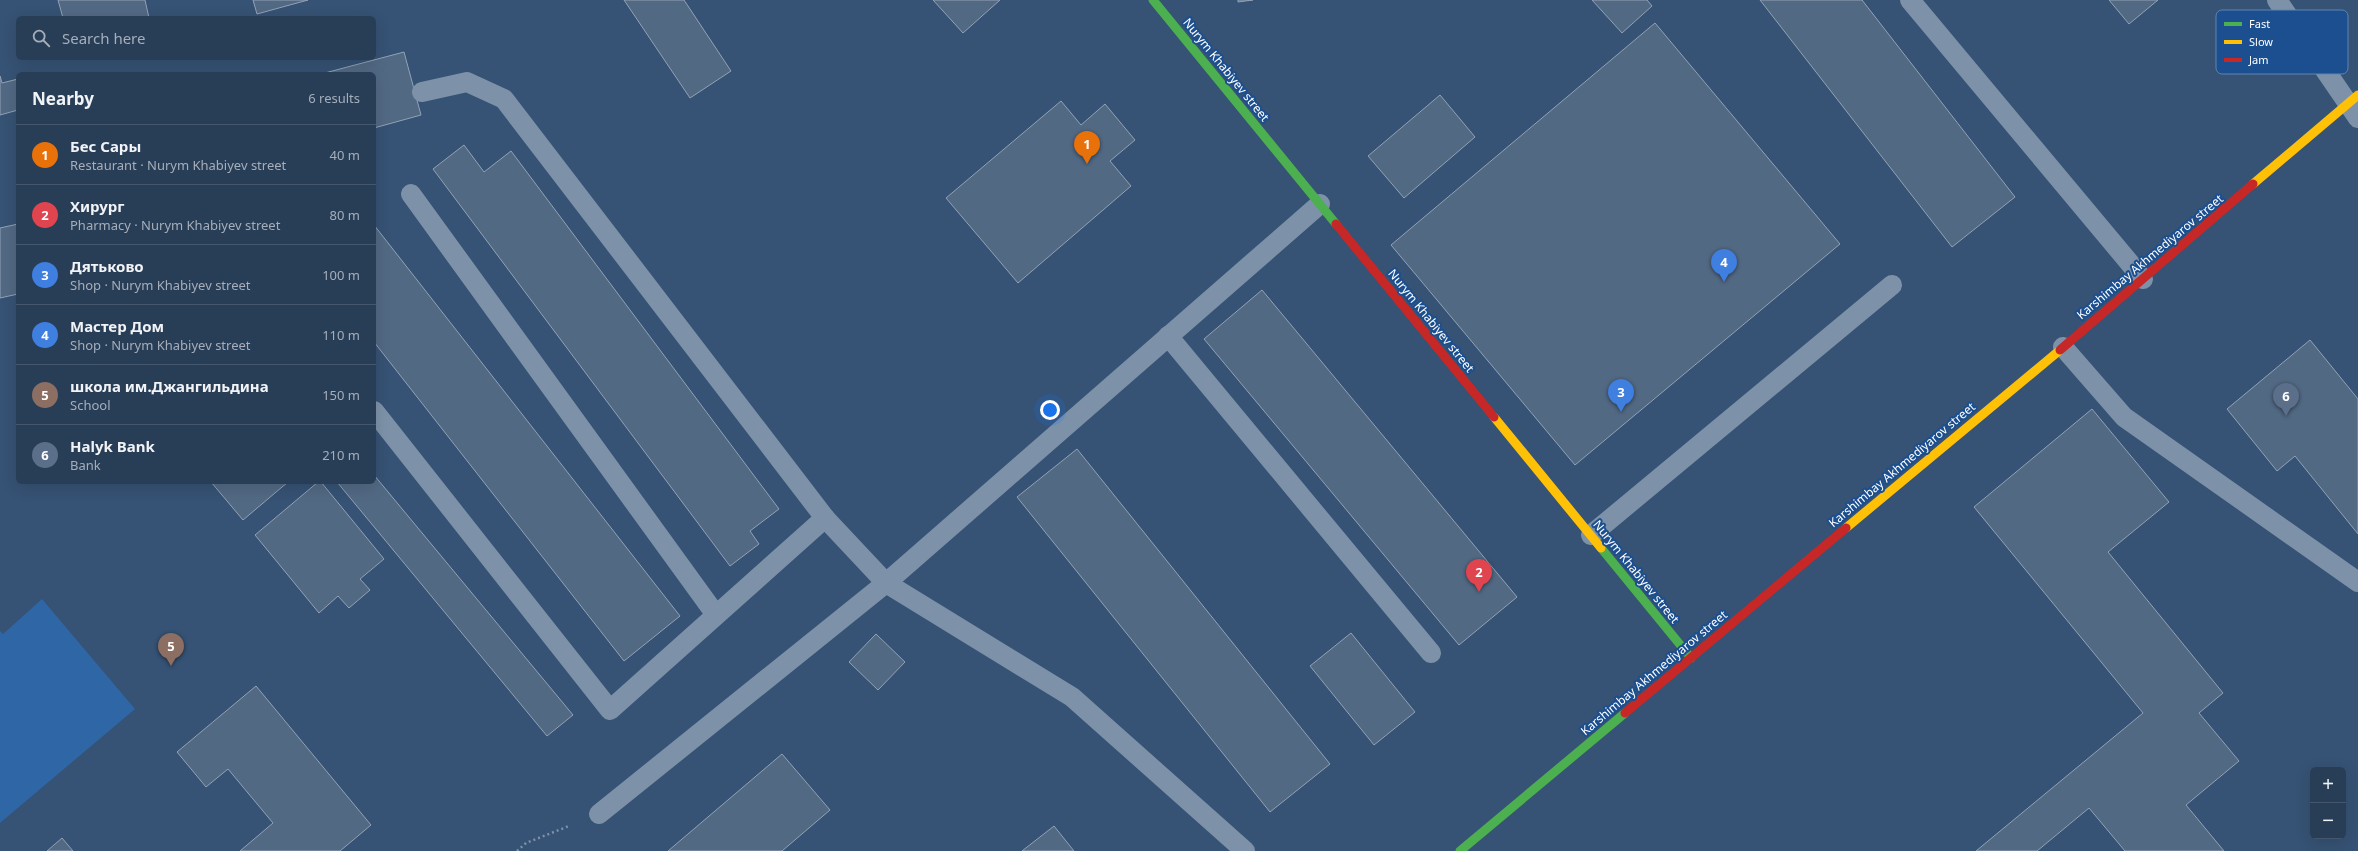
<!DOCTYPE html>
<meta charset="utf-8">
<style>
:root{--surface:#283e57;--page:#344961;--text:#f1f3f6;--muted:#a5aeba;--line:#44576d;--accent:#e797bd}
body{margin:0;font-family:"Noto Sans",sans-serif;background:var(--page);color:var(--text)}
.controls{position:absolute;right:12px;bottom:12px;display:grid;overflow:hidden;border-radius:6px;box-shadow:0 4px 16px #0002}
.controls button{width:36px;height:36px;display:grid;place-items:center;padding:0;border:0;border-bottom:1px solid var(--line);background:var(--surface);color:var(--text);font:20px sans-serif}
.you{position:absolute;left:1050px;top:410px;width:14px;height:14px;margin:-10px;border:3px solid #fff;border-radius:50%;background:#1a73e8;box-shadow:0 0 0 6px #1a73e833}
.badge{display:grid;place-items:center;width:26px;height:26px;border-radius:50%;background:var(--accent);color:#fff;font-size:13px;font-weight:700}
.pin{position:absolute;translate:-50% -33px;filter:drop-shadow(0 1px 2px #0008)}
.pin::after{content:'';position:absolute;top:21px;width:14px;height:12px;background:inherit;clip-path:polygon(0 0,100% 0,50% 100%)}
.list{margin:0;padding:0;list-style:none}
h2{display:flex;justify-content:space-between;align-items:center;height:52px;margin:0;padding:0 16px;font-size:17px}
h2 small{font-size:13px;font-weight:400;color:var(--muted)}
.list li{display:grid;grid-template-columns:26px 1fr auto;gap:12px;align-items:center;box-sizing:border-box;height:60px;padding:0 16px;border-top:1px solid var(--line)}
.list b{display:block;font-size:15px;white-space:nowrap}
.list p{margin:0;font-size:13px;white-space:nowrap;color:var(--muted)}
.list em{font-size:13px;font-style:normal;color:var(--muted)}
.icon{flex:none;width:22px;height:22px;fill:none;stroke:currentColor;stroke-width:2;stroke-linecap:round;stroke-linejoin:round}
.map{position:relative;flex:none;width:2358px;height:851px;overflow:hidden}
.search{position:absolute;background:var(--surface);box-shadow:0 4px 16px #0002;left:16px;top:16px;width:360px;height:44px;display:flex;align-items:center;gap:10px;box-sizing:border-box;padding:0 14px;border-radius:6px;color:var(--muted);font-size:15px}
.panel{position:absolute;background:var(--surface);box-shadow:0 4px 16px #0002;left:16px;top:72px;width:360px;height:412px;border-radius:6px}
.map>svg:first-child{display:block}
.green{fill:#2f66a5}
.building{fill:#526984;stroke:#92a2b6}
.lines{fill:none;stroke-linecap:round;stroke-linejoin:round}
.path{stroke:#7d92a8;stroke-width:2.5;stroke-dasharray:2 3;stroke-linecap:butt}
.lane{stroke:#7d92a8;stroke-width:20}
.fast{stroke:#4caf50;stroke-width:9}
.slow{stroke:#ffc107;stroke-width:9}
.jam{stroke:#c62828;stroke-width:9}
.labels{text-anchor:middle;stroke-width:4;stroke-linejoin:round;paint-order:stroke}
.street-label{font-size:12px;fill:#fff;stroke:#1b4f8f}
.key{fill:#1b4f8f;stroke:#5f84b1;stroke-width:1}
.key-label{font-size:11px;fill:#fff}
</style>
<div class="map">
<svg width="2358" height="851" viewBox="0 0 2358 851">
<rect width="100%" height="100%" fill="#365274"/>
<polygon class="green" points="42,599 135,709 0,823 0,631 3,634"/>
<g class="building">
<polygon points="58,0 145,0 149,18 63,18"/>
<polygon points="253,0 308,0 257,14"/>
<polygon points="624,0 684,0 731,71 690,98"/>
<polygon points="933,0 1000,0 963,33"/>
<polygon points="1238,0 1253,0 1238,2"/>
<polygon points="1592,0 1647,0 1652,6 1622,33"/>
<polygon points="1760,0 1862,0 2015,197 1952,247"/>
<polygon points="2109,0 2158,0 2129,24"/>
<polygon points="1655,23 1840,244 1575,465 1391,245"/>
<polygon points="404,52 421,115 374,128 374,74 321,74"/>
<polygon points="0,76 2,83 18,79 18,110 0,115"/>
<polygon points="1440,95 1475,137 1404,198 1368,156"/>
<polygon points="1061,101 1081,125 1105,104 1135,140 1110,161 1131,186 1018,283 946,198"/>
<polygon points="464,145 484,172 511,151 779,509 750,531 759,544 730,566 433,169"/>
<polygon points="18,224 18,294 0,298 0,228"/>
<polygon points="374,225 680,616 624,661 374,342"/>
<polygon points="1262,290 1517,597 1459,645 1204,339"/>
<polygon points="2310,340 2358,399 2358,534 2295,456 2277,471 2227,409"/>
<polygon points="2092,409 2169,502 2108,552 2223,693 2199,713 2239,761 2186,805 2224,851 2125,851 2089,808 2037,851 1976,851 2143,713 1974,507"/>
<polygon points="1077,449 1330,764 1270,812 1017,497"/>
<polygon points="374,475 573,715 547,736 337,482 374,482"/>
<polygon points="211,482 288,482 243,520"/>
<polygon points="318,482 321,482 384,559 360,579 370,590 349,608 338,596 319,613 255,535"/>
<polygon points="1351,633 1415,712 1374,745 1310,666"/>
<polygon points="876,634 905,662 878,690 849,662"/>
<polygon points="256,686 371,825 340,851 240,851 273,823 228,769 206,787 177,752"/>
<polygon points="782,754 830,810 782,851 668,851"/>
<polygon points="1054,826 1074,851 1022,851"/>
<polygon points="62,838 73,851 47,851"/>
</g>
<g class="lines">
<polyline class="path" points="517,851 526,843 569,826"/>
<g class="lane">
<polyline points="1910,0 2143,279"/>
<polyline points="2277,0 2358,118"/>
<polyline points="422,92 467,82 504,99 825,518 886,583 1072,697 1245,851"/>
<polyline points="411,194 716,615"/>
<polyline points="1168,336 1431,653"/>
<polyline points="2063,347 2124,417 2358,582"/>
<polyline points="374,411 610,710 825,518"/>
<polyline points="1591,535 1892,285"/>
<polyline points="599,814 886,583 1320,204"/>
</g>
<g class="fast">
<polyline points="1153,0 1336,224"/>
<polyline points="1601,548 1691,658"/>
<polyline points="1460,851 1625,713"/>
</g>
<g class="slow">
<polyline points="2253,184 2358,95"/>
<polyline points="1494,417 1601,548"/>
<polyline points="1846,528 2060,350"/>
</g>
<g class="jam">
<polyline points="1336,224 1494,417"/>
<polyline points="2060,350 2253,184"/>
<polyline points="1625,713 1846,528"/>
</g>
</g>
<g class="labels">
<g class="street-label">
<text transform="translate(1226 70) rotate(51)" y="4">Nurym Khabiyev street</text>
<text transform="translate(2150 257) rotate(-40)" y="4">Karshimbay Akhmediyarov street</text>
<text transform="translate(1431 321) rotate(51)" y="4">Nurym Khabiyev street</text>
<text transform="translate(1902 465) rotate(-40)" y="4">Karshimbay Akhmediyarov street</text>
<text transform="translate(1636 572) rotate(51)" y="4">Nurym Khabiyev street</text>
<text transform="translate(1654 673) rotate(-40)" y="4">Karshimbay Akhmediyarov street</text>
</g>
</g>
<rect x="2216" y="10" width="132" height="64" rx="6" class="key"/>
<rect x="2224" y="22" width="18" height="4" fill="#4caf50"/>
<rect x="2224" y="40" width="18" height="4" fill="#ffc107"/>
<rect x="2224" y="58" width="18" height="4" fill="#c62828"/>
<g class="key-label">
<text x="2249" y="28">Fast</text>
<text x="2249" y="46">Slow</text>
<text x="2249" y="64">Jam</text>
</g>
</svg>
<div class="controls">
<button>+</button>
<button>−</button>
</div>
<div class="you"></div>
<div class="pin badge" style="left:1087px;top:164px;background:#e8710a">1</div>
<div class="pin badge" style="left:1479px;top:592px;background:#e0444e">2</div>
<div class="pin badge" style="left:1621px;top:412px;background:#3f7fe0">3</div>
<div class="pin badge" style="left:1724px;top:282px;background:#3f7fe0">4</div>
<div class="pin badge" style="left:171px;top:666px;background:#8d6e63">5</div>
<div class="pin badge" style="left:2286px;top:416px;background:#5c6f8a">6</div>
<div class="search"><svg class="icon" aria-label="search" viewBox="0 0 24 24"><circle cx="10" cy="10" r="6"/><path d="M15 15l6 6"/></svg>Search here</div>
<section class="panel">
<h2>Nearby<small>6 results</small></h2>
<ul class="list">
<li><span class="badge" style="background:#e8710a">1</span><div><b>Бес Сары</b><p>Restaurant · Nurym Khabiyev street</p></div><em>40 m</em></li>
<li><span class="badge" style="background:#e0444e">2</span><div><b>Хирург</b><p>Pharmacy · Nurym Khabiyev street</p></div><em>80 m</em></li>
<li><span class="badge" style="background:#3f7fe0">3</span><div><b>Дятьково</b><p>Shop · Nurym Khabiyev street</p></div><em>100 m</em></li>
<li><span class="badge" style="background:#3f7fe0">4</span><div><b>Мастер Дом</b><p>Shop · Nurym Khabiyev street</p></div><em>110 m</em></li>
<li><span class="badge" style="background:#8d6e63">5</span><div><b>школа им.Джангильдина</b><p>School</p></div><em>150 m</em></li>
<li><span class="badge" style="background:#5c6f8a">6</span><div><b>Halyk Bank</b><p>Bank</p></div><em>210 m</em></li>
</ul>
</section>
</div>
